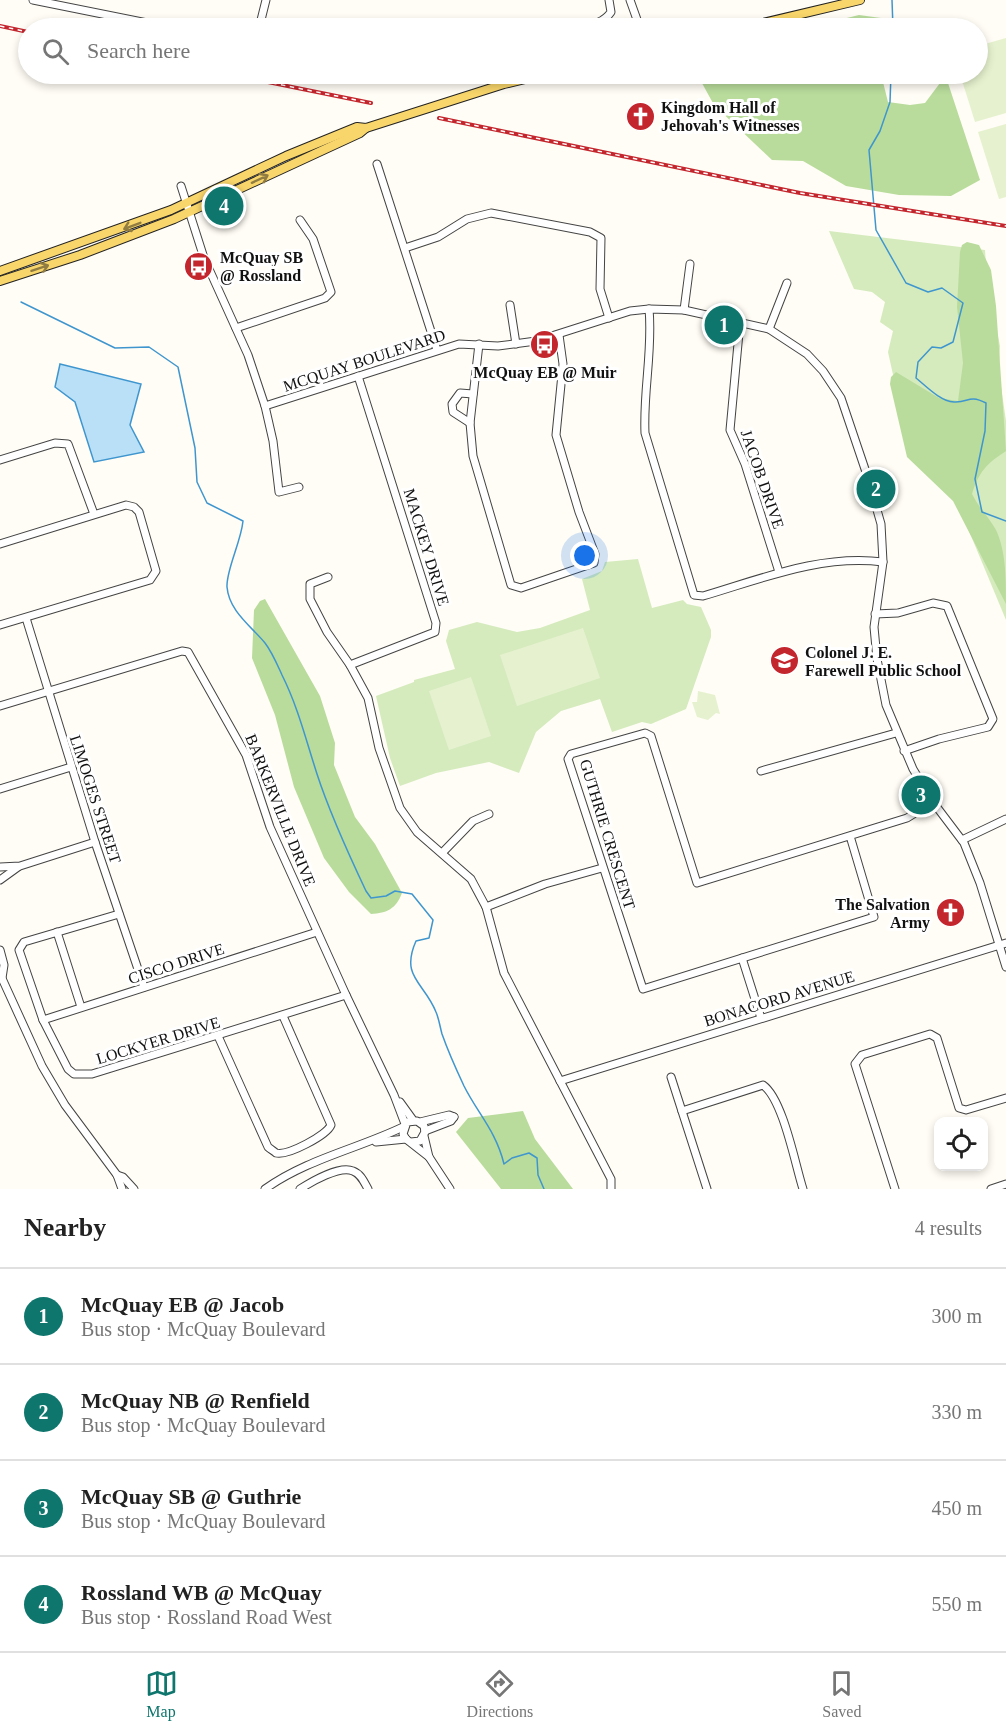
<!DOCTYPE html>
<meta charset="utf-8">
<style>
:root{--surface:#fff;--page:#f6f6f6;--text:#222;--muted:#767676;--line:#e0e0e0;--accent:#0f766e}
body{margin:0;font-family:Georgia,serif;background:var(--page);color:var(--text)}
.controls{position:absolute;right:18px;bottom:18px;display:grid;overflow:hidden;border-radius:12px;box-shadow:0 3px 9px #0003}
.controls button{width:54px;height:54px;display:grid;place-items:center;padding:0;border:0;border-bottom:2px solid var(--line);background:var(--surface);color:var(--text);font:30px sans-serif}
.you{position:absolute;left:585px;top:556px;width:21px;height:21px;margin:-15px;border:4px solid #fff;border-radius:50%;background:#1a73e8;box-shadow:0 0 0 9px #1a73e833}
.badge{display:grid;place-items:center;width:39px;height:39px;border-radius:50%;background:var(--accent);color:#fff;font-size:20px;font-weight:700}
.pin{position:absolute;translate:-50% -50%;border:3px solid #fff;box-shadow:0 2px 6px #0006}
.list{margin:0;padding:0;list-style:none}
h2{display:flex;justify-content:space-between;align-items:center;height:78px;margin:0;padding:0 24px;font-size:26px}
h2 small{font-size:20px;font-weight:400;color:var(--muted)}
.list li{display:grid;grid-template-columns:39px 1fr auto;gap:18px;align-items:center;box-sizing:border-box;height:96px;padding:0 24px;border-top:2px solid var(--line)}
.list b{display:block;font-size:22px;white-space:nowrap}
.list p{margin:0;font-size:20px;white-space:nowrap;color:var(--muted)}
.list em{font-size:20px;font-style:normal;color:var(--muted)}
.icon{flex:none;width:33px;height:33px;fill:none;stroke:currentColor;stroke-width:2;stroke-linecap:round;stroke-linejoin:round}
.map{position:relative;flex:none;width:1006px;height:1189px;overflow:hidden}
.search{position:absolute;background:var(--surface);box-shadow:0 3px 9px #0003;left:18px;right:18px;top:18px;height:66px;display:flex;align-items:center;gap:15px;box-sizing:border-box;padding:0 21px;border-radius:33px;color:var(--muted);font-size:22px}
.sheet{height:462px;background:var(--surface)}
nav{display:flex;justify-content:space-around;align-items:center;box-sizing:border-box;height:84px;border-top:2px solid var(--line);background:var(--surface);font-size:16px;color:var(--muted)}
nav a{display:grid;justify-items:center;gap:3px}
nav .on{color:var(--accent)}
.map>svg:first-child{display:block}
.green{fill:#d5ebbd}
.forest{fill:#b9dc9c}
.pitch{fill:#e6f2cf}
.water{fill:#b9e0f7;stroke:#3f96cf;stroke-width:1.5}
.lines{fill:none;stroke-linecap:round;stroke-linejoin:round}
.stream{stroke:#3f96cf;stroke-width:1.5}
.minor-casing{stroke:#444;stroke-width:9}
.major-casing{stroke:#222;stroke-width:10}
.minor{stroke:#fff;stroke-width:7}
.major{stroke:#f9d66b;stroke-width:8}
.rail-casing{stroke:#c4262e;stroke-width:4}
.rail{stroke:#fff;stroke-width:1.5;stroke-dasharray:4.5;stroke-linecap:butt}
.oneway{stroke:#917d42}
.labels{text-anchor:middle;stroke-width:6;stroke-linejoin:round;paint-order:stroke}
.poi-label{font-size:16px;font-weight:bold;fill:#111;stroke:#fff;text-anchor:start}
.street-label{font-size:16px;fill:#111;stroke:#fff}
</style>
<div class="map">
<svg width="1006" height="1189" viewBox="0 0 1006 1189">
<rect width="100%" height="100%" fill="#fffdf5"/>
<g class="green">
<polygon points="829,231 985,250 987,280 1000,346 999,373 1006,421 1006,620 954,495 902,415 888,352 893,331 880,322 885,302 872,292 854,289"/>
<polygon points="638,559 652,608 683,600 687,604 701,607 711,630 711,637 686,709 651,724 642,722 612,732 600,699 561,711 536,732 519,773 489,762 436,773 400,786 390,758 376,696 414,682 414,680 455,669 446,641 449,630 477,622 517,632 540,628 590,610 582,579 602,571 605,562"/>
</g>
<g class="forest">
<polygon points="859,15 881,18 881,28 806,28"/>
<polygon points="697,74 881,74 888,102 910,105 925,103 943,79 947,80 980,180 951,196 899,195 846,186 803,161 772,160 714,105"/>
<path d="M967,242L979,245L991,270L996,306L1006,451C986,464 979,472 972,494C979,508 989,517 996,530C1006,551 1006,579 1006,604L953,501L907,457L890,384L891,377L896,372L939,398L958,401L963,363L957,307L960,252L962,245Z"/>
<path d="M265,599L320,696L335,743L334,765L355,817L375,844L402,893C396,909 387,913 371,914L349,892L324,858L294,787L275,715L252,658L254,610L260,601Z"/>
<polygon points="523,1111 535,1139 573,1189 501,1189 456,1132 468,1118"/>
</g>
<g class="pitch">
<polygon points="1006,38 1006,113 975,122 960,74 978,74 978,46"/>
<polygon points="1006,124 1006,197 999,199 978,132"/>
<polygon points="583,628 600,678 517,706 500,655"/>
<polygon points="471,677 491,736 449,750 429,691"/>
<polygon points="698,691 715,695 720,714 716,713 708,720 697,717 692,702 697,702"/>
</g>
<polygon class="water" points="60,364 141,384 130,425 144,452 94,462 75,402 55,387"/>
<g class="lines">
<g class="stream">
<polyline points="892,0 893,28"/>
<path d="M891,74L890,102L880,131L869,150L876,230L906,283L928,292L942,288L963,303L953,342L941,348L932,347L918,362L916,378C927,387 940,401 954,402C969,403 968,394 986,403L985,431L975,479L982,512L1006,521"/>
<path d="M21,302L115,348L149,347L178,367L195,448L197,482L207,503L243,521C241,542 226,570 227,587C229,611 251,626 265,643C272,652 277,664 282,675C298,707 306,740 317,774C330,814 348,853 366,891L371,898L386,896L395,891L412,894L433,920L429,938L416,941C400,977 424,982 436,1012C439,1019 440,1027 442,1034C448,1051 456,1069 464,1086C478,1114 496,1131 504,1164L512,1158L529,1153L537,1158L538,1175L544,1189"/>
</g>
<defs>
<g id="minor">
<polyline points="33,0 172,28"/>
<polyline points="630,0 640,28"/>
<polyline points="259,28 266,0"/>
<path d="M576,28C589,25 603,24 611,12L609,0"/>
<polyline points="377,164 437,350"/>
<polyline points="181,186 204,258 248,355 265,406 273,441 279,492 299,487"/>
<polyline points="405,248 438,237 467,219 491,213 590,232 601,238 600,289 609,318"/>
<polyline points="510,305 516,344"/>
<path d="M649,309C653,350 643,391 645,433L694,595L703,596C761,579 821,554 883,562"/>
<polyline points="684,310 690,264"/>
<polyline points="740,322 730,430 745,464 779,572"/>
<polyline points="236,328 325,298 331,292 313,239 300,220"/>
<polyline points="769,329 787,283"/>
<polyline points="479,344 470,423 473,456 511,585 521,588 594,563 595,554 579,512 556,435 563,364 559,335"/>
<polyline points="265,406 459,344 498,346 536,341 630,311 649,309 684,310 769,329 807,354 823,371 841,398 867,475 881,524 883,562 874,627 877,659 886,705 913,769 933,802 964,843 980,883 1006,967"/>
<polyline points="470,423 453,412 452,404 460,393 473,394"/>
<polyline points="0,460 55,443 68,444 94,514"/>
<polyline points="0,544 126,505 134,507 139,512 156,571 150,580 0,625"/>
<polyline points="328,577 310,584 310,599 327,632 350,665 368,698 379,748 400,808 417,832 471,879 486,907 504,973 611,1179 611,1189"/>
<polyline points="875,614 898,613 933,603 947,606 993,719 988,727 939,739 904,751"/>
<polyline points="26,618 95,842 144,987"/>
<polyline points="350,665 435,632 436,623 358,376"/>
<polyline points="0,706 182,651 188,652 246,755 270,827 346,995 394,1095 405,1124"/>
<polyline points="761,771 896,733"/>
<polyline points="0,789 71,767"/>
<polyline points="850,836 874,917 643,989 568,759 571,754 645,733 651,736 697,883 907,818 933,802"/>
<polyline points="962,840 1006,819"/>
<polyline points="443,852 473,821 489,814"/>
<polyline points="0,867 20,866 95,842"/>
<polyline points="0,880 18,867"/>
<polyline points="486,907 545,884 602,868"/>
<polyline points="119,914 24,942 19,950 43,1020 68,1069 74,1074 92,1074 346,995"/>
<polyline points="57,932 81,1007"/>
<polyline points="0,950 4,965 2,978"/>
<polyline points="742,958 761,1018"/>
<polyline points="0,974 42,1066 65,1105 117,1175 122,1189"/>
<polyline points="43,1020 317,932"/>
<path d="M218,1036L268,1147C269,1148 275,1152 276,1153C288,1156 327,1135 331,1125L283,1016"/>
<polyline points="671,1077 707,1189"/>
<polyline points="560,1081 1006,943"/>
<polyline points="400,1102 413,1120"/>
<path d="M682,1111L763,1085C783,1099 795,1164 803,1189"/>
<polyline points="420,1122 449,1115 454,1117"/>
<polyline points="425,1131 451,1121 454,1117"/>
<polyline points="424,1136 429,1157 450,1189"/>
<polyline points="376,1142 406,1139"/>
<polyline points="411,1142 420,1141 425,1132 424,1126 417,1121 407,1122 403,1134 406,1139 429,1157"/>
<polyline points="117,1175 123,1177 134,1189"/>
<path d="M265,1189C307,1159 357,1149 403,1127"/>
<path d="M300,1189C311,1182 340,1165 353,1171C361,1174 364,1182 368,1189"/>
<polyline points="895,1189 855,1064 862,1055 930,1034 937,1038 959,1108 966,1110 1006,1098"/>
<polyline points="991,1189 1006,1184"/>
</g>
<g id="major">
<polyline points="742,28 860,0"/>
<polyline points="0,271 171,210 286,156 357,127 366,128 504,84 546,74"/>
<polyline points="0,281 80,255 174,219 360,133 366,128"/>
</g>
</defs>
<use href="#minor" class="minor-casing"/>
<use href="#major" class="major-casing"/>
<use href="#minor" class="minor"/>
<use href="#major" class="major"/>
<defs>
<g id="rail">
<polyline points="0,26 28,32"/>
<polyline points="228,74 371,103"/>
<polyline points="439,118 800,193 1006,226"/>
</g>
</defs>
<use href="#rail" class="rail-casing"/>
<use href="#rail" class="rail"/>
</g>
<defs><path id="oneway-shaft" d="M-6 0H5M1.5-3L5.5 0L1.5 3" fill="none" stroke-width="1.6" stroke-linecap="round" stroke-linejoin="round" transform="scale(1.5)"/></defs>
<g class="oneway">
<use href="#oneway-shaft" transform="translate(260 179) rotate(-25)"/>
<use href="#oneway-shaft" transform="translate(132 226) rotate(159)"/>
<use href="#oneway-shaft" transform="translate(40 268) rotate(-18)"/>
</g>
<defs>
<symbol id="church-disc" viewBox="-11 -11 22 22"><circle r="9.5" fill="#c4262e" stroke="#fff"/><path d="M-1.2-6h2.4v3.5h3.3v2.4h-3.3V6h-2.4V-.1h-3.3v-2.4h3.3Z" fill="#fff"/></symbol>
<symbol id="bus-disc" viewBox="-11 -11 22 22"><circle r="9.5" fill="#c4262e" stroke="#fff"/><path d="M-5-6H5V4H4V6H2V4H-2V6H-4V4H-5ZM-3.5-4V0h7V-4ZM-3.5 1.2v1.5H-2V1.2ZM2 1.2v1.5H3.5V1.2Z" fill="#fff"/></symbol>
<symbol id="school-disc" viewBox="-11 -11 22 22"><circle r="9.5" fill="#c4262e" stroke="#fff"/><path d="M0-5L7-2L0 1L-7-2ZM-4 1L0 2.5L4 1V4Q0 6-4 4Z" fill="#fff"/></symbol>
</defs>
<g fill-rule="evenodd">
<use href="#church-disc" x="624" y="100" width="33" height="33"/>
<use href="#bus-disc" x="182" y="250" width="33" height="33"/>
<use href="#bus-disc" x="528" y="328" width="33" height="33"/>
<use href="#school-disc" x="768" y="644" width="33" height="33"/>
<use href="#church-disc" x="934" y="896" width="33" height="33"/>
</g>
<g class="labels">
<g class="poi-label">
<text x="661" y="113">Kingdom Hall of<tspan x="661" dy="18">Jehovah's Witnesses</tspan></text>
<text x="220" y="263">McQuay SB<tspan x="220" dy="18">@ Rossland</tspan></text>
<text x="545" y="378" text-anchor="middle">McQuay EB @ Muir</text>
<text x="805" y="658">Colonel J. E.<tspan x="805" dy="18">Farewell Public School</tspan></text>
<text x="930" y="910" text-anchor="end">The Salvation<tspan x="930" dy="18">Army</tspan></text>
</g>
<g class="street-label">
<text transform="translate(364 360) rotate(-18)" y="6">MCQUAY BOULEVARD</text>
<text transform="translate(763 479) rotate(71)" y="6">JACOB DRIVE</text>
<text transform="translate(427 547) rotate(73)" y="6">MACKEY DRIVE</text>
<text transform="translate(96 799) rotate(72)" y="6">LIMOGES STREET</text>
<text transform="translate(281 810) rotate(68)" y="6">BARKERVILLE DRIVE</text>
<text transform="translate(608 834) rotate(73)" y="6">GUTHRIE CRESCENT</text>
<text transform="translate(176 963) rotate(-18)" y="6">CISCO DRIVE</text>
<text transform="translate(779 998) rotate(-17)" y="6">BONACORD AVENUE</text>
<text transform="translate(158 1040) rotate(-17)" y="6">LOCKYER DRIVE</text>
</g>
</g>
</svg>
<div class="controls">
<button><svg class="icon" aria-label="locate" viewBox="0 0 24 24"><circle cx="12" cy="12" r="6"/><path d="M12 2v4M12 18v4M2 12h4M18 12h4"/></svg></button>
</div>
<div class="you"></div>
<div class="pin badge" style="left:724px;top:325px">1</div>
<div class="pin badge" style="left:876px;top:489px">2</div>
<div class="pin badge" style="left:921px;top:795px">3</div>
<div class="pin badge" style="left:224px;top:206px">4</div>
<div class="search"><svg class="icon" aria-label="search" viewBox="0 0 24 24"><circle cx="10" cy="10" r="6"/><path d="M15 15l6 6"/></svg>Search here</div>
</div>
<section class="sheet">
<h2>Nearby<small>4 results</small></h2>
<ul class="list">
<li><span class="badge">1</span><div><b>McQuay EB @ Jacob</b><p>Bus stop · McQuay Boulevard</p></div><em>300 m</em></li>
<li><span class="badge">2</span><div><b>McQuay NB @ Renfield</b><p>Bus stop · McQuay Boulevard</p></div><em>330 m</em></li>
<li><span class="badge">3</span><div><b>McQuay SB @ Guthrie</b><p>Bus stop · McQuay Boulevard</p></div><em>450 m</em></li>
<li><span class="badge">4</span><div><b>Rossland WB @ McQuay</b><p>Bus stop · Rossland Road West</p></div><em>550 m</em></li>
</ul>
</section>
<nav>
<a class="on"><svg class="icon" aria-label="map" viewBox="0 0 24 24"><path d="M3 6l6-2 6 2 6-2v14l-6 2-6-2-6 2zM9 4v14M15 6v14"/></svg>Map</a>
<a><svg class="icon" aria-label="directions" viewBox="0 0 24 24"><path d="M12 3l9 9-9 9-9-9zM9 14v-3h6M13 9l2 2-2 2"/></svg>Directions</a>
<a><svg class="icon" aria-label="saved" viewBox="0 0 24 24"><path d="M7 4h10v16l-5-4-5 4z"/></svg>Saved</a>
</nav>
